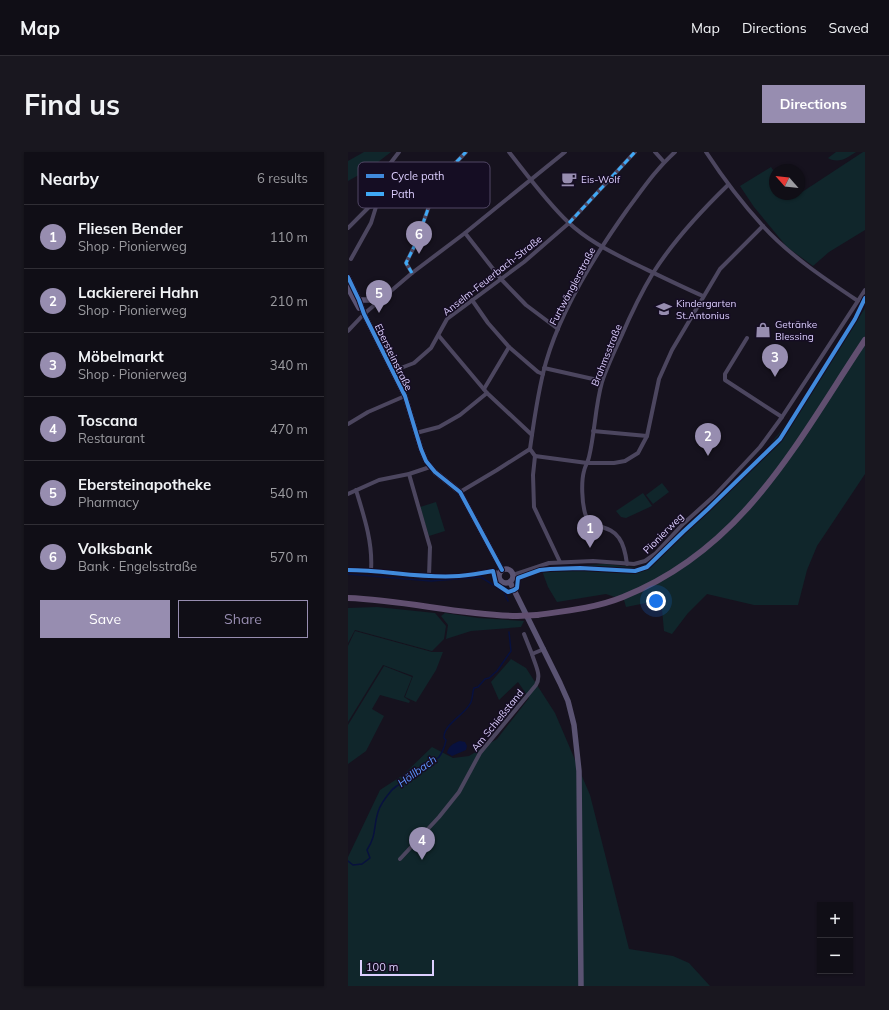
<!DOCTYPE html>
<meta charset="utf-8">
<style>
:root{--surface:#100e16;--page:#19171f;--text:#f1f3f6;--muted:#9c9ca1;--line:#302e35;--accent:#978db0}
body{margin:0;font-family:Mulish,sans-serif;background:var(--page);color:var(--text)}
.controls{position:absolute;right:12px;bottom:12px;display:grid;overflow:hidden;border-radius:0px;box-shadow:0 1px 3px #0004}
.controls button{width:36px;height:36px;display:grid;place-items:center;padding:0;border:0;border-bottom:1px solid var(--line);background:var(--surface);color:var(--text);font:20px sans-serif}
.compass{position:absolute;left:421px;top:12px;width:36px;height:36px;border-radius:50%;background:var(--surface);box-shadow:0 1px 3px #0004;rotate:297deg}
.scale{position:absolute;left:12px;bottom:10px;width:74px;box-sizing:border-box;padding-left:4px;border:2px solid #ddcfff;border-top:0;font-size:11px;line-height:14px;white-space:nowrap;color:#ddcfff;-webkit-text-stroke:3px #150d23;paint-order:stroke}
.you{position:absolute;left:308px;top:449px;width:14px;height:14px;margin:-10px;border:3px solid #fff;border-radius:50%;background:#1a73e8;box-shadow:0 0 0 6px #1a73e833}
.badge{display:grid;place-items:center;width:26px;height:26px;border-radius:50%;background:var(--accent);color:#fff;font-size:13px;font-weight:700}
.pin{position:absolute;translate:-50% -33px;filter:drop-shadow(0 1px 2px #0008)}
.pin::after{content:'';position:absolute;top:21px;width:14px;height:12px;background:inherit;clip-path:polygon(0 0,100% 0,50% 100%)}
.list{margin:0;padding:0;list-style:none}
h2{display:flex;justify-content:space-between;align-items:center;height:52px;margin:0;padding:0 16px;font-size:17px}
h2 small{font-size:13px;font-weight:400;color:var(--muted)}
.list li{display:grid;grid-template-columns:26px 1fr auto;gap:12px;align-items:center;box-sizing:border-box;height:64px;padding:0 16px;border-top:1px solid var(--line)}
.list b{display:block;font-size:15px;white-space:nowrap}
.list p{margin:0;font-size:13px;white-space:nowrap;color:var(--muted)}
.list em{font-size:13px;font-style:normal;color:var(--muted)}
.actions{display:flex;gap:8px;padding:12px 16px}
.actions a{flex:1;padding:9px 0;border:1px solid var(--accent);border-radius:0px;text-align:center;font-size:14px;color:var(--accent)}
.actions .main{background:var(--accent);color:#fff}
.map{position:relative;flex:none;width:517px;height:834px;overflow:hidden;border-radius:0px}
header{display:flex;align-items:center;gap:24px;box-sizing:border-box;height:56px;padding:0 20px;background:var(--surface);border-bottom:1px solid var(--line)}
header strong{font-size:19px}
nav{display:flex;gap:22px;margin-inline-start:auto;font-size:14px}
.intro{display:flex;align-items:center;justify-content:space-between;box-sizing:border-box;height:96px;padding:0 24px}
h1{margin:0;font-size:28px}
.button{padding:10px 18px;border-radius:0px;background:var(--accent);color:#fff;font-size:14px;font-weight:700}
main{display:flex;gap:24px;padding:0 24px}
aside{flex:1;background:var(--surface);border-radius:0px;box-shadow:0 1px 3px #0004}
.map>svg:first-child{display:block}
.green{fill:#10262b}
.water{fill:#08113e}
.lines{fill:none;stroke-linecap:round;stroke-linejoin:round}
.stream{stroke:#08113e;stroke-width:1.5}
.street{stroke:#4c465f;stroke-width:4}
.secondary{stroke:#5a5372;stroke-width:5.5}
.primary{stroke:#614f70;stroke-width:6}
.primary-bridge{stroke:#614f70;stroke-width:6}
.quiet{stroke:#3fa9f5;stroke-width:3;stroke-dasharray:6 3;stroke-linecap:butt}
.cycleway-casing{stroke:#150d23;stroke-width:6}
.cycleway{stroke:#408adc;stroke-width:4}
.labels{text-anchor:middle;stroke-width:3;stroke-linejoin:round;paint-order:stroke}
.poi-label{font-size:10px;fill:#ddcfff;stroke:#150d23;text-anchor:start}
.street-label{font-size:10px;fill:#ddcfff;stroke:#150d23}
.water-label{font-size:11px;font-style:italic;fill:#5d95ff;stroke:#150d23}
.key{fill:#150d23;stroke:#514765;stroke-width:1}
.key-label{font-size:11px;fill:#ddcfff}
</style>
<header>
<strong>Map</strong>
<nav><a>Map</a><a>Directions</a><a>Saved</a></nav>
</header>
<div class="intro"><h1>Find us</h1><a class="button">Directions</a></div>
<main>
<aside>
<h2>Nearby<small>6 results</small></h2>
<ul class="list">
<li><span class="badge">1</span><div><b>Fliesen Bender</b><p>Shop · Pionierweg</p></div><em>110 m</em></li>
<li><span class="badge">2</span><div><b>Lackiererei Hahn</b><p>Shop · Pionierweg</p></div><em>210 m</em></li>
<li><span class="badge">3</span><div><b>Möbelmarkt</b><p>Shop · Pionierweg</p></div><em>340 m</em></li>
<li><span class="badge">4</span><div><b>Toscana</b><p>Restaurant</p></div><em>470 m</em></li>
<li><span class="badge">5</span><div><b>Ebersteinapotheke</b><p>Pharmacy</p></div><em>540 m</em></li>
<li><span class="badge">6</span><div><b>Volksbank</b><p>Bank · Engelsstraße</p></div><em>570 m</em></li>
</ul>
<div class="actions"><a class="main">Save</a><a>Share</a></div>
</aside>
<div class="map">
<svg width="517" height="834" viewBox="0 0 517 834">
<rect width="100%" height="100%" fill="#16121e"/>
<g class="green">
<polygon points="16,0 43,0 30,10 29,13 0,29 0,9"/>
<path d="M488,0H508C499,6 491,12 480,6Z"/>
<polygon points="515,0 517,0 517,78 481,100 465,114 439,95 406,55 392,34 423,15 427,21 427,42 442,42 445,46"/>
<polygon points="517,156 517,322 469,394 459,418 450,453 406,453 359,442 340,461 324,482 316,479 314,457 298,451 278,455 276,448 258,442 209,450 200,435 193,416 257,412 291,416 303,409 414,302 432,280 495,191"/>
<polygon points="314,331 321,340 305,352 298,343"/>
<polygon points="295,341 304,354 278,366 273,365 268,359"/>
<polygon points="88,350 97,379 81,384 72,355"/>
<polygon points="29,455 87,461 98,474 96,487 84,499 7,478 0,491 0,456"/>
<polygon points="97,461 130,466 176,469 173,475 123,479 98,487 100,473 93,464"/>
<polygon points="7,479 84,500 95,500 88,518 68,550 57,545 65,524 35,513 0,570 0,494"/>
<polygon points="163,507 178,516 207,561 242,643 281,797 325,804 341,811 362,834 0,834 0,705 32,638 55,623 84,595 105,606 121,604 149,587 181,546 170,530 151,548 143,530"/>
<polygon points="36,514 64,525 56,545 62,549 61,551 32,543 24,557 36,564 18,599 0,612 0,573"/>
</g>
<path class="water" d="M112,589L117,590L119,594L118,598L104,604L99,601C100,595 105,591 112,589Z"/>
<g class="lines">
<g class="stream">
<polyline points="0,422 83,429 133,425 156,440 160,449"/>
<path d="M0,709L5,713L14,712L22,706L19,698C29,682 25,676 30,660C32,653 38,645 43,639C47,634 53,632 58,628C67,622 84,612 91,605C94,601 97,593 98,588L96,586C95,573 116,563 122,552C125,548 124,541 126,536L130,535L137,527L141,526L149,519L163,499L161,480"/>
</g>
<g class="street">
<path d="M161,0C180,24 198,49 220,70C238,87 259,98 281,109C306,121 330,133 355,144"/>
<polyline points="307,0 316,10"/>
<path d="M358,0C375,26 393,50 414,73C441,103 477,127 510,149"/>
<polyline points="0,76 21,55 27,54"/>
<polyline points="117,81 153,127 178,153 210,177"/>
<polyline points="3,107 23,71 41,13 51,0"/>
<polyline points="64,121 58,111 68,91 86,40 97,22 118,0"/>
<polyline points="124,148 140,171 161,195 190,220 195,222"/>
<polyline points="0,179 16,162 64,121 117,81 217,0"/>
<polyline points="91,184 139,241 184,283"/>
<polyline points="399,186 377,222 377,228 434,265"/>
<polyline points="196,216 254,229"/>
<polyline points="45,219 66,211 83,196 99,167 176,110 221,71 287,0"/>
<polyline points="136,237 161,195"/>
<polyline points="0,272 20,260 57,244"/>
<polyline points="245,279 299,284"/>
<polyline points="68,281 91,275 112,263 139,241"/>
<path d="M182,297C186,268 190,238 198,210C213,158 247,103 279,58C294,38 308,17 327,0"/>
<polyline points="187,304 185,323 186,355 212,410"/>
<polyline points="61,322 82,395 81,424"/>
<path d="M8,338C16,364 25,391 23,418"/>
<polyline points="112,340 149,318 182,297 187,304 239,311 266,311 277,309 290,301 299,284 311,227 324,198 372,117 415,74"/>
<polyline points="0,342 31,328 61,322 82,315"/>
<path d="M279,412C278,404 276,393 271,386C261,371 241,378 237,361C234,350 233,330 236,319C237,314 240,310 241,305C247,280 247,255 254,230C259,215 266,200 273,185C282,164 293,141 305,121C326,88 352,60 380,33"/>
<path d="M0,418C37,418 74,428 111,424C124,423 139,417 151,421"/>
<polyline points="165,423 201,411 245,409 286,412 297,409 307,402 335,372 366,344 412,295 434,265 517,138"/>
<polyline points="176,482 184,502"/>
<path d="M52,707L91,665L111,640L132,601L188,533C194,523 187,513 184,502L196,497"/>
</g>
<g class="secondary">
<polyline points="0,125 11,148 16,162 57,244 73,297 78,309 87,320 112,340 154,418"/>
<polyline points="0,136 11,156"/>
<polyline points="11,148 23,148 39,143"/>
<circle cx="158" cy="424" r="7"/>
<polyline points="162,430 212,531 220,549 226,573 231,619 233,834"/>
</g>
<g class="primary">
<path d="M0,446C57,448 112,463 169,464"/>
<path d="M189,463C218,459 248,456 275,445C396,397 449,290 517,188"/>
</g>
<polyline class="primary-bridge" points="169,464 189,463"/>
<g class="quiet">
<polyline points="221,71 287,0"/>
<polyline points="64,121 58,111 68,91 86,40 97,22 118,0"/>
</g>
<defs>
<g id="cycleway">
<polyline points="0,125 11,148 16,162 57,244 73,297 78,309 87,320 112,340 154,418"/>
<path d="M0,418C37,418 74,427 111,424C122,423 134,421 145,419L148,432L160,440L166,438L169,436L170,426L192,418L202,417L232,416L287,419L299,415L335,380L360,357L432,287L507,167L517,146"/>
</g>
</defs>
<use href="#cycleway" class="cycleway-casing"/>
<use href="#cycleway" class="cycleway"/>
</g>
<defs>
<symbol id="cafe-bare" viewBox="-9 -9 18 18"><path d="M-5.5-4.5H6V0H3Q3 3.5 0 3.5H-2.5Q-5.5 3.5-5.5 0ZM3-3.2v2h1.7v-2ZM-6 4.5H4V6H-6Z" fill="#978db0" stroke="#150d23" stroke-width="2.5" paint-order="stroke"/></symbol>
<symbol id="school-bare" viewBox="-9 -9 18 18"><path d="M0-5L7-2L0 1L-7-2ZM-4 1L0 2.5L4 1V4Q0 6-4 4Z" fill="#978db0" stroke="#150d23" stroke-width="2.5" paint-order="stroke"/></symbol>
<symbol id="shop-bare" viewBox="-9 -9 18 18"><path d="M-5-2.5h2.3a2.7 3.5 0 0 1 5.4 0H5L5.5 6h-11ZM-1.5-2.5h3a1.5 2.3 0 0 0-3 0Z" fill="#978db0" stroke="#150d23" stroke-width="2.5" paint-order="stroke"/></symbol>
</defs>
<g fill-rule="evenodd">
<use href="#cafe-bare" x="210" y="16" width="22" height="22"/>
<use href="#school-bare" x="305" y="146" width="22" height="22"/>
<use href="#shop-bare" x="404" y="167" width="22" height="22"/>
</g>
<g class="labels">
<g class="poi-label">
<text x="233" y="31">Eis-Wolf</text>
<text x="328" y="155">Kindergarten<tspan x="328" dy="12">St.Antonius</tspan></text>
<text x="427" y="176">Getränke<tspan x="427" dy="12">Blessing</tspan></text>
</g>
<g class="street-label">
<text transform="translate(144 123) rotate(-38)" y="4">Anselm-Feuerbach-Straße</text>
<text transform="translate(224 134) rotate(-62)" y="4">Furtwänglerstraße</text>
<text transform="translate(258 203) rotate(-68)" y="4">Brahmsstraße</text>
<text transform="translate(46 205) rotate(64)" y="4">Ebersteinstraße</text>
<text transform="translate(315 381) rotate(-45)" y="4">Pionierweg</text>
<text transform="translate(149 568) rotate(-51)" y="4">Am Schießstand</text>
</g>
<g class="water-label">
<text transform="translate(69 619) rotate(-36)" y="4">Höllbach</text>
</g>
</g>
<rect x="10" y="10" width="132" height="46" rx="6" class="key"/>
<rect x="18" y="22" width="18" height="4" fill="#408adc"/>
<rect x="18" y="40" width="18" height="4" fill="#3fa9f5"/>
<g class="key-label">
<text x="43" y="28">Cycle path</text>
<text x="43" y="46">Path</text>
</g>
</svg>
<div class="controls">
<button>+</button>
<button>−</button>
</div>
<svg class="compass" viewBox="-18 -18 36 36"><path d="M0-13l5 13h-10z" fill="#e53935"/><path d="M0 13l5-13h-10z" fill="#9c9ca1"/></svg>
<div class="scale">100 m</div>
<div class="you"></div>
<div class="pin badge" style="left:242px;top:396px">1</div>
<div class="pin badge" style="left:360px;top:304px">2</div>
<div class="pin badge" style="left:427px;top:225px">3</div>
<div class="pin badge" style="left:74px;top:708px">4</div>
<div class="pin badge" style="left:31px;top:161px">5</div>
<div class="pin badge" style="left:71px;top:102px">6</div>
</div>
</main>
